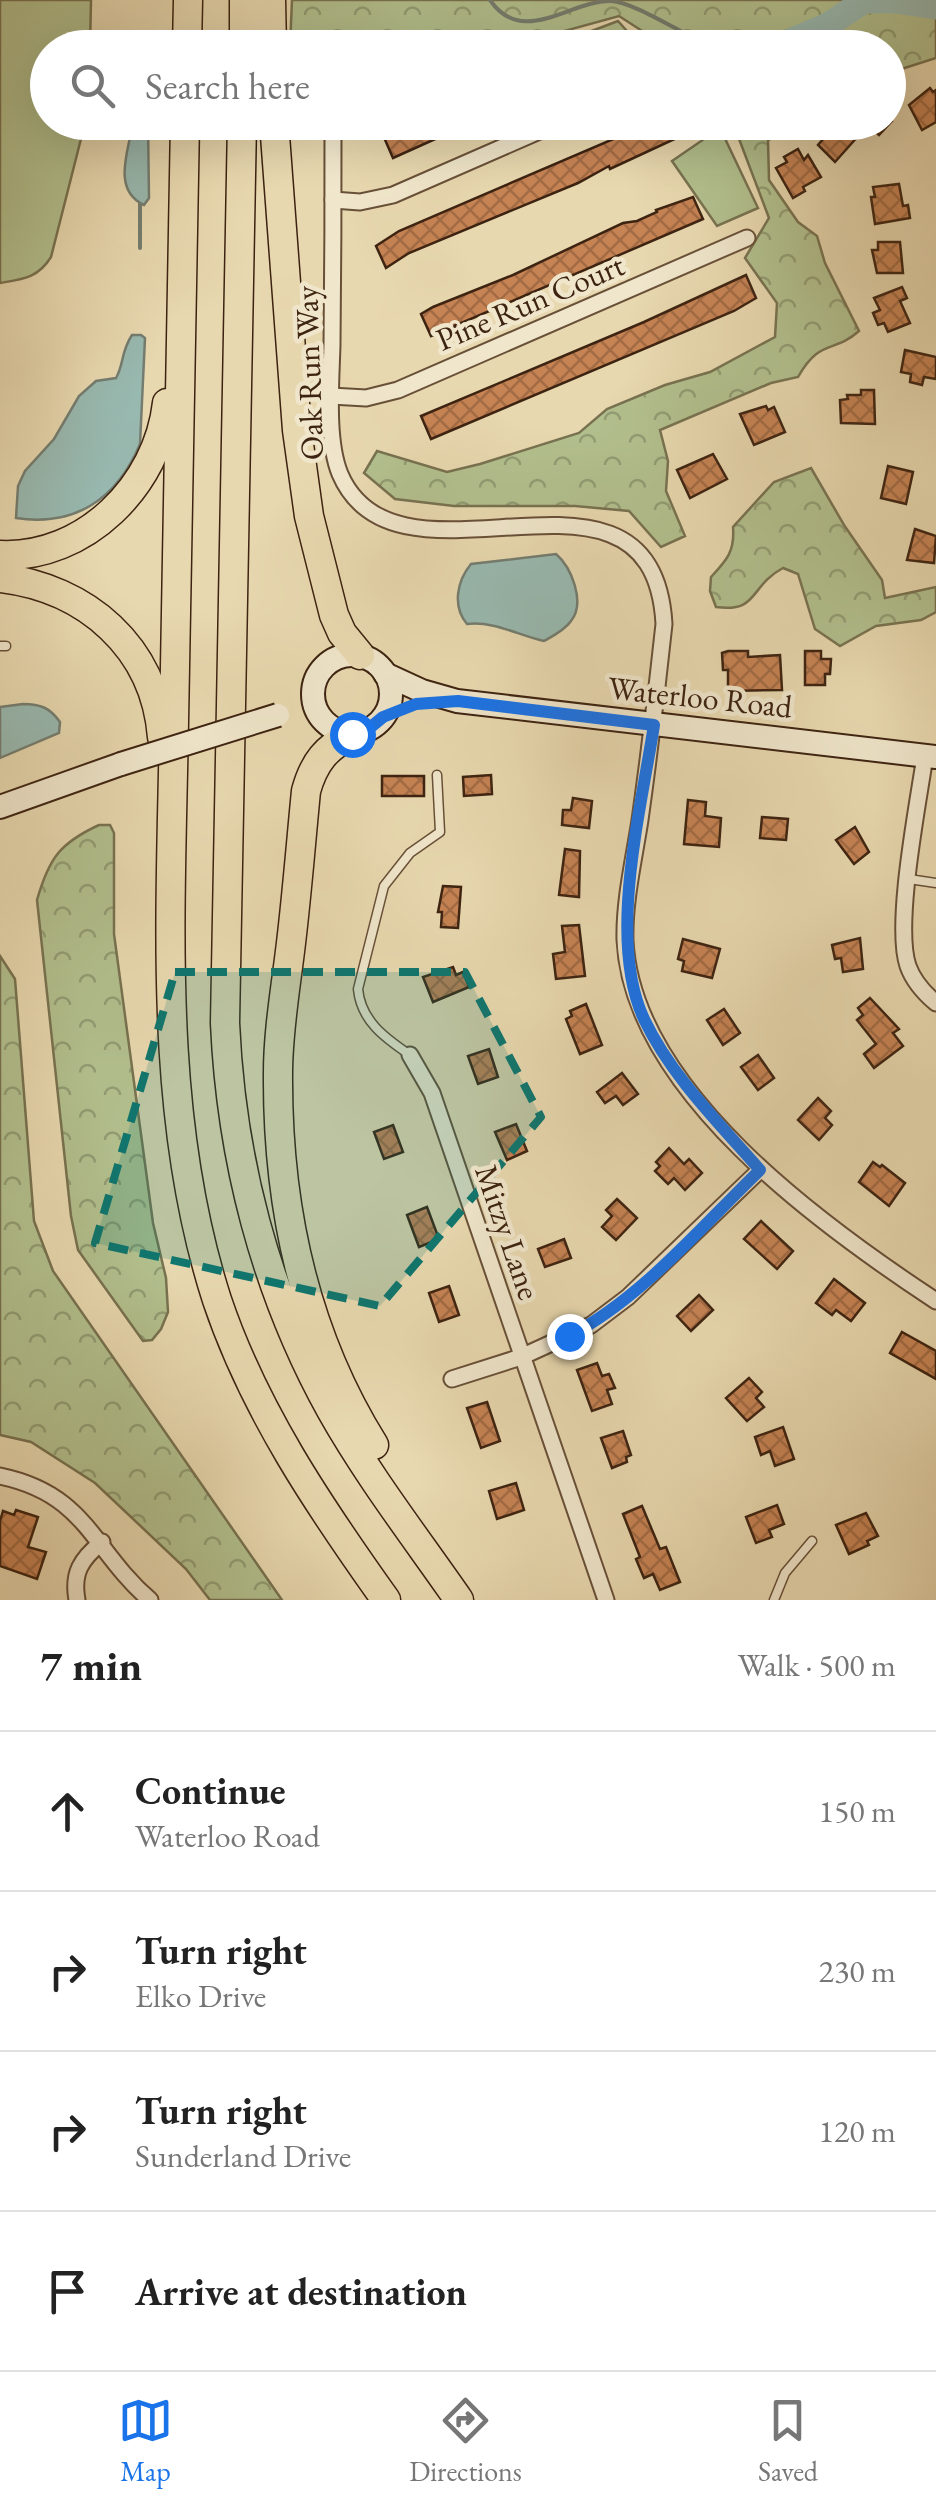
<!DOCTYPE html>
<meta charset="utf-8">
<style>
:root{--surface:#fff;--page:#f6f6f6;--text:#222;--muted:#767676;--line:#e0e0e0;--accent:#1a73e8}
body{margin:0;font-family:"EB Garamond",serif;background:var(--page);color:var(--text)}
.stop{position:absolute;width:30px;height:30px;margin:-22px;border:8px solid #1a73e8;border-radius:50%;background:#fff}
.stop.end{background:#1a73e8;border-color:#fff;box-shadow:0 2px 10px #0008}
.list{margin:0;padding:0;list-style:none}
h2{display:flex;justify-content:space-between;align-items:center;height:130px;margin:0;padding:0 40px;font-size:42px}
h2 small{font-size:32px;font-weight:400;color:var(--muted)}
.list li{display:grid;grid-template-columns:65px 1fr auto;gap:30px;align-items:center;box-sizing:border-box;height:160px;padding:0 40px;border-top:2px solid var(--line)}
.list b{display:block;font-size:38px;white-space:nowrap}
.list p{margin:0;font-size:32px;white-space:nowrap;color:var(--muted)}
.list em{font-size:32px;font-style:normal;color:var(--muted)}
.icon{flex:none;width:55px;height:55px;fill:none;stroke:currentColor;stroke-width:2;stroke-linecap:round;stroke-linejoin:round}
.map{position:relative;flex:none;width:936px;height:1600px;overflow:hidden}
.search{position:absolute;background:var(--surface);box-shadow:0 10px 40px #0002;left:30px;right:30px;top:30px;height:110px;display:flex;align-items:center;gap:25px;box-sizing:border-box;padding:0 35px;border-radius:55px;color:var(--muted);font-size:38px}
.sheet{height:770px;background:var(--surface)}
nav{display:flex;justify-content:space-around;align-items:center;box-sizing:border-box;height:140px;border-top:2px solid var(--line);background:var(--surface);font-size:28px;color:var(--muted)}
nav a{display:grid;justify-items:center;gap:5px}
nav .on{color:var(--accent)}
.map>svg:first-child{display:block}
.green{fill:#b2c08e;stroke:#787250;stroke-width:2.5}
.forest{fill:url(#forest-crowns);stroke:#787250;stroke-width:2.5}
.water{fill:#98b9b0;stroke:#747d70;stroke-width:2.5}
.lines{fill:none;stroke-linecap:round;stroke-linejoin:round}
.stream{stroke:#747d70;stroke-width:4}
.river{stroke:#98b9b0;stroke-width:25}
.building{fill:url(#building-cross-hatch);stroke:#3d2311;stroke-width:2.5}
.lane-casing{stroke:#685038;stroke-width:11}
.street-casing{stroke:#685038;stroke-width:19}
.secondary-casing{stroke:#3d2311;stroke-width:26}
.highway-casing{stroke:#3d2311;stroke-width:31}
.lane{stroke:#f0e6cb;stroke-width:8}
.street{stroke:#f0e6cb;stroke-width:15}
.secondary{stroke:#f0e6cb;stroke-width:22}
.highway{stroke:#e8d8af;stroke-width:28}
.secondary-bridge-casing{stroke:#3d2311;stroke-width:26;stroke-linecap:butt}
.secondary-bridge{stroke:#f0e6cb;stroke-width:22}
.route{stroke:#1a73e8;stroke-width:12}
.marked{fill:#0f766e;fill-opacity:0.2;stroke:#0f766e;stroke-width:8;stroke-dasharray:20 12;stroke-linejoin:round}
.labels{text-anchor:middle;stroke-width:9;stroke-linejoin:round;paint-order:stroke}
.street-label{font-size:32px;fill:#3d2311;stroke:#f0e6cb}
</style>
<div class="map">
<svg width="936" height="1600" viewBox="0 0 936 1600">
<defs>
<pattern id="forest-crowns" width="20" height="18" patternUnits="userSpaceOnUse" patternTransform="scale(2.5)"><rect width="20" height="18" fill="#b2c08e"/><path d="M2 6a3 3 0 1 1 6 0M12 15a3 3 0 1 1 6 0" fill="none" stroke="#929c73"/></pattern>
<pattern id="building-cross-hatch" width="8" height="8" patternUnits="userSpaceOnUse" patternTransform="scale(2.5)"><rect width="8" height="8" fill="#c68354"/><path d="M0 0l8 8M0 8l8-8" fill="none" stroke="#a26b44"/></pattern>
</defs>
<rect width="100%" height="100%" fill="#e8d8af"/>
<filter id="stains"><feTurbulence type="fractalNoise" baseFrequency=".002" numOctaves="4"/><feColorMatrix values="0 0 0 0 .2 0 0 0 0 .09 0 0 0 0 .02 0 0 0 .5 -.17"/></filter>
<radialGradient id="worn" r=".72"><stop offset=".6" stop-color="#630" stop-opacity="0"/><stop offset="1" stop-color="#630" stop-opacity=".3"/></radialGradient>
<g class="green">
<path d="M0,0H91L90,47L48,48V122L85,123L51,257C38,278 23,279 0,283Z"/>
<polygon points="618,21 635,40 620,47 578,47 573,38"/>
<polygon points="720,128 758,208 717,226 672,161"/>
</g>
<g class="forest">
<polygon points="292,0 936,0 936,58 889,73 888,48 667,47 619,16 506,47 290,47"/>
<path d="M733,123H804L768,140L769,180L798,222L817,236L825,263L859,331C833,354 820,338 798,377L771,383L660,430L668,461L666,491L685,536L661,547L629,511L575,506H454L395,499L364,473L377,451L447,472L480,464L579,433L607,409L665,385L710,372L775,337L777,303L745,258L769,218Z"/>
<path d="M811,468L844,525L882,580L885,598L936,587V612L921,620L876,626L840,646L815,629L798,574L783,568C749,586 759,613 716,607L710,591L711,577C727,560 735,551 733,527L774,482Z"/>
<path d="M99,825H110L114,833V934L153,1223L166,1278L168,1312L161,1329L152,1340L143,1341L78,1250L71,1216L37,900C49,858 60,843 99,825Z"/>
<polygon points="0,956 15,979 34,1221 53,1271 282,1600 210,1600 186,1569 95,1483 31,1442 0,1435"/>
</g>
<g class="water">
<path d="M133,123H148L149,198L144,205C112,190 128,152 133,123Z"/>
<path d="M132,335H141L145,338L140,444C117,499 75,527 16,518L18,486L25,471L54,439L79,396L96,381L116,378C124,364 121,351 132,335Z"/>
<path d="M556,554C571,567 586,602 571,621C565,630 553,636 544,641C517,635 495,621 467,624C452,606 457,581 471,564Z"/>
<path d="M23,704C41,704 50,708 60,722L59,733L0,758V707Z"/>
</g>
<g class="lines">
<g class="stream">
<path d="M490,0C523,48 570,0 611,1C638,3 687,38 717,48"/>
<polyline points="140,248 140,204"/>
</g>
<polyline class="river" points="764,48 776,47 828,25 864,1 895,1 936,7"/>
</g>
<g class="building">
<polygon points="930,88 933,92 936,90 936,122 922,130 909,105"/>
<polygon points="410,122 473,122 393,158 383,135"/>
<polygon points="653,122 711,122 610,169 609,166 578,183 409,253 386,268 376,246 399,231"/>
<polygon points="840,122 891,122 879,135 868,125 835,162 818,145 824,138 819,133 830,123 835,128"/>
<polygon points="798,149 804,160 808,155 821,177 803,187 805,191 793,198 776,168 787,162 784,157"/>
<polygon points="899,184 903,206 908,205 910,218 875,224 871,197 875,197 873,187"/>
<polygon points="693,197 703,219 431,336 421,314 433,307 513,275 623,223 637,221 657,212 656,210"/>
<polygon points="878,242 900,242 903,273 877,273 872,250 878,250"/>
<polygon points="746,275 756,298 734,311 431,439 421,416 644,322"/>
<polygon points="902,287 907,298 900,301 910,323 888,332 884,323 878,325 873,313 880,310 874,298"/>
<polygon points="905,350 936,357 936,379 924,377 922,385 910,382 911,374 901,372"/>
<polygon points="861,390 874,390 875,424 841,423 840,400 848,399 847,395 861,395"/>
<polygon points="766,406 768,410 774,407 785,432 754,445 740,414"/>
<polygon points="713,454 727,479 690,498 677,470"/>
<polygon points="888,466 913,472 906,504 881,498"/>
<polygon points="915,529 936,536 934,563 907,560"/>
<polygon points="728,651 748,651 748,657 780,655 782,690 728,691 728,670 723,670 722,653"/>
<polygon points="805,651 821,651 821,659 831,659 830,674 825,674 825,685 805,685"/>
<polygon points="491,775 492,794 464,796 463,777"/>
<rect x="382" y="776" width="42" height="20"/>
<polygon points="573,798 592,801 589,828 562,825 563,810 571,810"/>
<polygon points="688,800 706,802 705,816 721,818 719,847 684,844"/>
<polygon points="762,817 788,819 786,840 760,838"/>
<polygon points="855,827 869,852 854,864 836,840"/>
<polygon points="565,849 580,851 579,897 559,895"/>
<polygon points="443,886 461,887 458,928 441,927 442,912 438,912"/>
<polygon points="579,925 585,976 556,979 553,954 565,952 562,926"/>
<polygon points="860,938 863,969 843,972 841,958 835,959 832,945"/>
<polygon points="683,939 720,949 712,978 682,971 684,961 678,959"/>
<polygon points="453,967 456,975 463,972 469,987 433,1002 423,977"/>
<polygon points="870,998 899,1029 893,1033 903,1046 874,1068 864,1054 876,1044 857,1020 863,1015 858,1008"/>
<polygon points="586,1004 602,1045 580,1054 566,1019 572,1016 570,1011"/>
<polygon points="724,1009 740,1033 723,1045 707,1020"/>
<polygon points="489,1049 498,1077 478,1084 468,1056"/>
<polygon points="758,1055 774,1078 758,1090 741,1067"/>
<polygon points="622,1073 638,1094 623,1105 616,1096 605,1103 597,1092"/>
<polygon points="818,1098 831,1111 825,1118 832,1125 819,1140 798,1120"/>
<polygon points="516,1124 527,1151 507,1160 495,1132"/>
<polygon points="393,1125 403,1152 384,1159 374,1132"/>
<polygon points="669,1148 684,1164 689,1159 702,1173 685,1190 674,1178 668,1184 655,1171 660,1166 656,1162"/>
<polygon points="873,1162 880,1167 882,1165 905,1183 889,1206 859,1182"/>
<polygon points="617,1199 637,1218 616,1240 602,1227 612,1216 606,1210"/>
<polygon points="427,1207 439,1239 419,1247 407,1215"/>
<polygon points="761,1221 793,1251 777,1269 744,1239"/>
<polygon points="564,1239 571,1258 545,1267 538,1249"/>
<polygon points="834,1279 865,1303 851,1321 836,1310 832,1315 816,1303"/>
<polygon points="449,1286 459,1315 439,1322 429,1293"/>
<polygon points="699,1295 713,1310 691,1331 677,1316"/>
<polygon points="902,1332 936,1351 936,1379 890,1353"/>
<polygon points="597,1363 602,1376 609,1374 615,1388 607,1390 612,1404 592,1411 577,1370"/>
<polygon points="749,1378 762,1392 756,1398 764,1407 747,1421 726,1398"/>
<polygon points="487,1402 500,1441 481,1448 467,1408"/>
<polygon points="783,1427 794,1459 775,1466 770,1451 761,1455 755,1437"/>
<polygon points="623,1431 631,1455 626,1457 627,1462 612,1468 601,1438"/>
<polygon points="516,1483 524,1510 497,1519 489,1491"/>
<polygon points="777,1505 784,1524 769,1530 772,1537 756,1543 746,1517"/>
<polygon points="642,1506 660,1549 666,1547 680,1582 660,1590 653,1574 644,1578 636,1559 640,1557 623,1514"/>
<polygon points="16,1510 38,1517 28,1547 46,1552 37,1579 0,1566 0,1521 3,1511 14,1515"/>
<polygon points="866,1513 878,1536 867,1541 869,1545 849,1554 836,1525"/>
</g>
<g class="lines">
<defs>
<g id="lane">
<polyline points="0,646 6,646"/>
<polyline points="909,879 936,883"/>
<path d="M410,1055C385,1038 361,1021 358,989L384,886L410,853L440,832L437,775"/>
<polyline points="774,1600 785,1573 812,1541"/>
</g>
<g id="street">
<path d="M333,124C333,198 333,271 332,345C331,382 326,440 340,474C398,610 653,428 664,624C657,690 649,755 640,820C634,859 624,901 625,940C632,1090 822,1226 936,1301"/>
<polyline points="333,200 360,202 393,195 560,122"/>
<polyline points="331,396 366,398 398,390 747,238"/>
<path d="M925,756C918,804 894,925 908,966C913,980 924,993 936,1003"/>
<polyline points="410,1055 432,1093 606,1600"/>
<polyline points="452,1379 521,1357 591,1325 628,1297 760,1170"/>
<path d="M0,1476C87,1494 92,1550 150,1600"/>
<path d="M77,1600C72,1573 81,1559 102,1542"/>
</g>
<g id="secondary">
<circle cx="352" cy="694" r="39"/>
<polyline points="385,674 422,691 457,701 936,757"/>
<polyline points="0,807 121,764"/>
</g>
<g id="highway">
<polyline points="271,0 272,48"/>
<polyline points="187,48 188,0"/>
<polyline points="244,48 244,0"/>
<path d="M185,122C181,322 178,522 174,721C171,914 157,1114 217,1300C254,1410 319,1506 386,1600"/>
<path d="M242,122L225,1023C231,1158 265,1291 331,1410C368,1476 416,1538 459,1600"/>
<polyline points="274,122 297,430 309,516 334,615 342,633 360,655"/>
<path d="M0,555C85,559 158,485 167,403"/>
<path d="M0,578C86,588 155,647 162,737"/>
<path d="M352,734C326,748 314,762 306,791C301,842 297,893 291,943C286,986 278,1030 278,1073C277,1204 304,1333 374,1445"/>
</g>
</defs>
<use href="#lane" class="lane-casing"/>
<use href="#street" class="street-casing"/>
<use href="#secondary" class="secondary-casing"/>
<use href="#highway" class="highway-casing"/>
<use href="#lane" class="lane"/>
<use href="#street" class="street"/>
<use href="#secondary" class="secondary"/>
<use href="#highway" class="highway"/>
<defs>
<polyline id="secondary-bridge" points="121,764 278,715"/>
</defs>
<use href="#secondary-bridge" class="secondary-bridge-casing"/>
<use href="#secondary-bridge" class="secondary-bridge"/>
</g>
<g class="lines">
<path class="route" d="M352,734L366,731L383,717L416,704L458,701L654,725C641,810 607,940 644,1019C671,1076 719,1123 760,1170C702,1226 641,1299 569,1336"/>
</g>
<path class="marked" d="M175,972H465L541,1117L380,1306L95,1243Z"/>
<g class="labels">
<g class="street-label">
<text transform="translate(530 302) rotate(-23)" y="11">Pine Run Court</text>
<text transform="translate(309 373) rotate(-92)" y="11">Oak Run Way</text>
<text transform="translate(700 697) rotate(6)" y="11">Waterloo Road</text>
<text transform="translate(508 1232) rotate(71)" y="11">Mitzy Lane</text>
</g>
</g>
<rect width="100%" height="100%" filter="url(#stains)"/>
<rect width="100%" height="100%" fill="url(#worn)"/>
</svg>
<div class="stop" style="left:352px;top:734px"></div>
<div class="stop end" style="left:569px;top:1336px"></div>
<div class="search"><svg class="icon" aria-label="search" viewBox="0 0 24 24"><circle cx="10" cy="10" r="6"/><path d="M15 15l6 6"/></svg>Search here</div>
</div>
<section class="sheet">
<h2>7 min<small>Walk · 500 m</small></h2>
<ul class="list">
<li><svg class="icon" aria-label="ahead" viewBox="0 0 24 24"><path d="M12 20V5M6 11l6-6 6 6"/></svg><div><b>Continue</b><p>Waterloo Road</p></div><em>150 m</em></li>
<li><svg class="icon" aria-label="right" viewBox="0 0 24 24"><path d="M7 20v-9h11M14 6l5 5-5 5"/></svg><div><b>Turn right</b><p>Elko Drive</p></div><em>230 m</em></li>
<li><svg class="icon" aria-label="right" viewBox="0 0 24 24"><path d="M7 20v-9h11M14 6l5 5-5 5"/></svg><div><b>Turn right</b><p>Sunderland Drive</p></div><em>120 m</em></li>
<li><svg class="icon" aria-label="arrive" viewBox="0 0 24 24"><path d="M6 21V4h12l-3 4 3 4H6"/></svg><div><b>Arrive at destination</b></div></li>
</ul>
</section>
<nav>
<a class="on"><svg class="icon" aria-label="map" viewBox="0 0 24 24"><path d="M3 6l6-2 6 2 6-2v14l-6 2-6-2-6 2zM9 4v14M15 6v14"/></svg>Map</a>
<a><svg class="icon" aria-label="directions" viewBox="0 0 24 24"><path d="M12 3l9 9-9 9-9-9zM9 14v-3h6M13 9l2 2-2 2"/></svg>Directions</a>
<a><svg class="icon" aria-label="saved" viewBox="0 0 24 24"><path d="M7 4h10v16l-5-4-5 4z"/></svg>Saved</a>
</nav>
